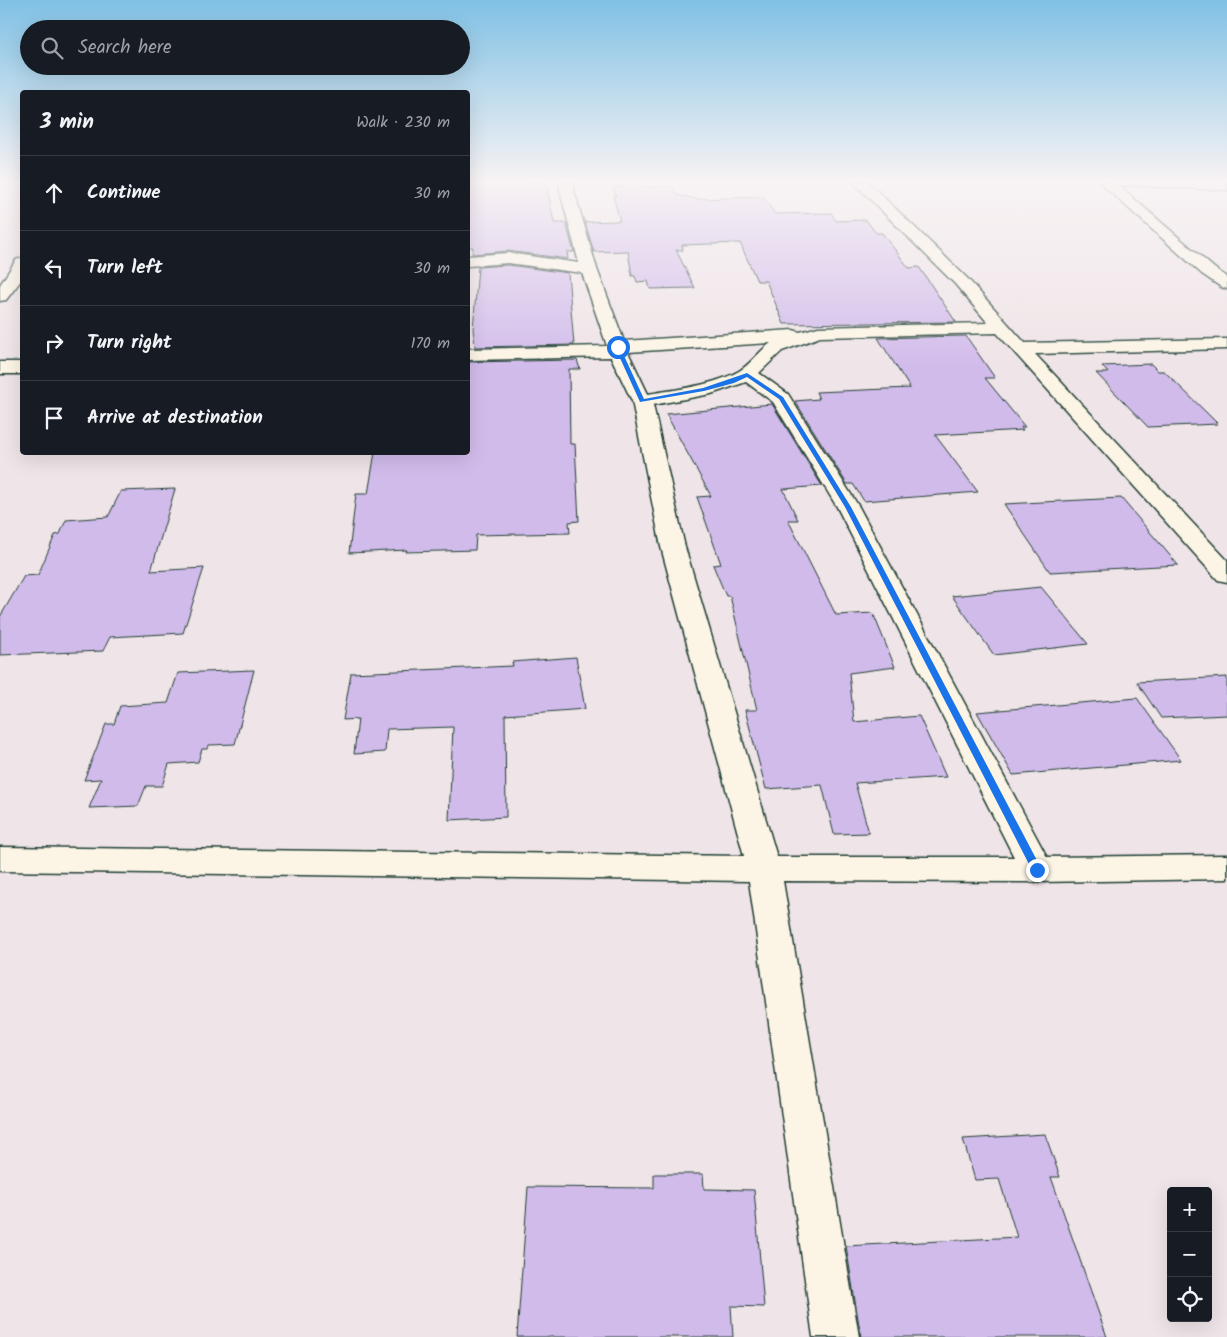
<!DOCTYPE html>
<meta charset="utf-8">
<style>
:root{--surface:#171b24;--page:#20242c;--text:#f1f3f6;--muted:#9ea1a6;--line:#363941}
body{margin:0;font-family:Kalam,sans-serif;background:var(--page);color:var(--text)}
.controls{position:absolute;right:15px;bottom:15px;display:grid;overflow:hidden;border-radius:5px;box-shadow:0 5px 20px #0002}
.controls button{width:45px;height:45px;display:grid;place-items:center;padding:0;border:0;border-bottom:1px solid var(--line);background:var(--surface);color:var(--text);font:25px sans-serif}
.stop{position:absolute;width:15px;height:15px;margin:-11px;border:4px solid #1a73e8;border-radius:50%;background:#fff}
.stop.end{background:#1a73e8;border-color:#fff;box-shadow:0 1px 5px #0008}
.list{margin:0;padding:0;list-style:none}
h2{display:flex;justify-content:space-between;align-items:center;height:65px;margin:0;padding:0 20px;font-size:21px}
h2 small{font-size:16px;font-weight:400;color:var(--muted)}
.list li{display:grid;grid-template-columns:32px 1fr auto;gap:15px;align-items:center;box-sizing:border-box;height:75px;padding:0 20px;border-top:1px solid var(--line)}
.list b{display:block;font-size:19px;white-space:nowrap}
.list em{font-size:16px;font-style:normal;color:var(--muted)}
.icon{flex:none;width:28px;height:28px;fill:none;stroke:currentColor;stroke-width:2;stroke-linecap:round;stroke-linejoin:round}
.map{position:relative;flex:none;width:1227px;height:1337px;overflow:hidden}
.search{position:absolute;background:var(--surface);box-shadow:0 5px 20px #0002;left:20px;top:20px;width:450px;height:55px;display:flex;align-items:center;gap:12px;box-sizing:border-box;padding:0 18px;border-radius:28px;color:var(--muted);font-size:19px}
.panel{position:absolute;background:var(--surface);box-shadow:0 5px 20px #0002;left:20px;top:90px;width:450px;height:365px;border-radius:5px}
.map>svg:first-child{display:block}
.building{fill:#d1bbeb;stroke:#1f3d34}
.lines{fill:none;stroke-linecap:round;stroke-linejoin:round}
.minor-casing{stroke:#1f3d34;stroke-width:3}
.minor{fill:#fcf5e5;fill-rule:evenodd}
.route{fill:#1a73e8}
</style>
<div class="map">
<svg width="1227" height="1337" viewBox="0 0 1227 1337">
<rect width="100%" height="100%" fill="#efe4e7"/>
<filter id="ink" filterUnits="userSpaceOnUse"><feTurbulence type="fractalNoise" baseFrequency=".02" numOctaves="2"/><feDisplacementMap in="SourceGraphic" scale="10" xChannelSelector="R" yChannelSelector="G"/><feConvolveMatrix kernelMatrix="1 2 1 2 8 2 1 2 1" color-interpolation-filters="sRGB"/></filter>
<g filter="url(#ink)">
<g class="building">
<polygon points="468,182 546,182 554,223 566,223 574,252 567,252 568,259 508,251 472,254 473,247 468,247"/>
<polygon points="673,186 677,195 697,199 763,197 775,214 831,213 836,221 866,220 876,233 882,233 909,268 919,267 956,322 784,324 766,281 757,281 740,243 682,245 683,250 676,250 695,288 650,289 648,281 637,282 635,276 632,276 628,251 594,252 585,222 620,221 613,196 616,196 613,187"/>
<polygon points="508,265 568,273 574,345 475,347 473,329 478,267"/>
<polygon points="966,336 995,378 985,378 1025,427 1021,427 1023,430 935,435 978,492 864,501 853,484 847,484 795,401 819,399 816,392 910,388 878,338"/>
<polygon points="577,360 580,369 569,369 570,444 575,444 579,521 569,522 570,533 476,535 475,550 406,552 407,550 349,553 356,494 368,494 375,452 468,452 468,362"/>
<polygon points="1151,364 1158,371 1164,371 1218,424 1148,427 1096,373 1108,373 1102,366"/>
<polygon points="772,404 822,486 783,489 798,520 788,520 836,615 873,613 895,667 849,673 854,722 919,716 946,777 855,783 869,833 834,834 822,785 766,789 745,710 757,710 730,596 726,596 713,565 721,564 697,497 711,496 666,414"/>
<polygon points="175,489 151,571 204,568 183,633 110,637 103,651 0,655 0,617 24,576 38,575 55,535 60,534 66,520 108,517 121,491"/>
<polygon points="1121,498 1178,565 1050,572 1004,504"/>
<polygon points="1041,587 1088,644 994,655 952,596"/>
<polygon points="576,657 585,709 505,715 506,817 449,820 453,727 387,729 385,752 354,754 358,719 343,720 351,673 513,666 512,662"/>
<polygon points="254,670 235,744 209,745 207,749 202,749 198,762 169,764 162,786 146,786 138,806 89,808 101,779 84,780 106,724 114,724 120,706 168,703 178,673"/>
<polygon points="1227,677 1227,715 1161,718 1137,682"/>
<polygon points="1137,698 1181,760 1013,775 977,712"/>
<polygon points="1045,1134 1060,1177 1051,1177 1107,1337 861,1337 846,1246 1017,1237 999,1179 975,1180 963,1139"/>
<polygon points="654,1174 703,1174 704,1189 754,1190 764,1307 731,1306 733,1337 517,1337 528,1187 654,1188"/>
</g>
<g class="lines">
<defs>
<g id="minor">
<path d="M560,182H574V191L597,269L624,341L793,330L800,332L818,327L988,323L955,284L853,182H868L967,278L1025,343L1227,339V349L1035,354L1227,560V582L1218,580L997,333L820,337L782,351L759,373L788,394L859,507L1047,857L1227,855V879L1037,882L783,881L859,1337H813L749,881L0,871V847L744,856L661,547L632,401L611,357L468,360V349L607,346L582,273L508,263L468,266V256L508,253L579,263L560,191ZM771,343C759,351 751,364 739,371C712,386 678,389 648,394L628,352ZM746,382L773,402L837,507L1014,857H777L685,547L653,405L711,394Z"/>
<polygon points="1099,182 1227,182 1227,190 1118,185 1214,268 1227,277 1227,289 1221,287 1202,274"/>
<polygon points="22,258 22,279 6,300 0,301 0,285 16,260"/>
<rect x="0" y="362" width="22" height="12"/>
</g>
</defs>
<use href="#minor" class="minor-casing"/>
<use href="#minor" class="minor"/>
</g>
</g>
<linearGradient id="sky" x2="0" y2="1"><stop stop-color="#80c1e5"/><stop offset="0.49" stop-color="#f8f3f4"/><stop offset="1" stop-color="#f8f3f4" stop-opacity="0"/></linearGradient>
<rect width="1227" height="369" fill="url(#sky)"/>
<polygon class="route" points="618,346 620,347 644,399 703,388 747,373 783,397 851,507 1042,870 1041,873 1034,873 1032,870 845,507 779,399 747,377 734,383 704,391 640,402 615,347"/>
</svg>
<div class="controls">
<button>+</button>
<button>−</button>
<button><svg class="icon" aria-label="locate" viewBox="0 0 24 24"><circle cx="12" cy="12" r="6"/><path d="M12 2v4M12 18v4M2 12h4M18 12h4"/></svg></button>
</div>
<div class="stop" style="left:618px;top:347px"></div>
<div class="stop end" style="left:1037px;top:870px"></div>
<div class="search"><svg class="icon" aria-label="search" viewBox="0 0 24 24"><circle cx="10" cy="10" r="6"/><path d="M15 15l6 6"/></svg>Search here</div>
<section class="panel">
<h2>3 min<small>Walk · 230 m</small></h2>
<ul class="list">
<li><svg class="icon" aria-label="ahead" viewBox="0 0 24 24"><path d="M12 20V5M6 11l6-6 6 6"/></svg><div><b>Continue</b></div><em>30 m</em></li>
<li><svg class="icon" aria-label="left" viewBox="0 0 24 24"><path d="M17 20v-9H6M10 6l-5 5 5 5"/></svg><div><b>Turn left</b></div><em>30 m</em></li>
<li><svg class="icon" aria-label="right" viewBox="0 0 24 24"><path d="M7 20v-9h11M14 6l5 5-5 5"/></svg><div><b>Turn right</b></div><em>170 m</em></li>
<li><svg class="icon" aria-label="arrive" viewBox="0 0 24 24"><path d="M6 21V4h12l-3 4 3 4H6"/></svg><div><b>Arrive at destination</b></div></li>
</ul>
</section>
</div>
